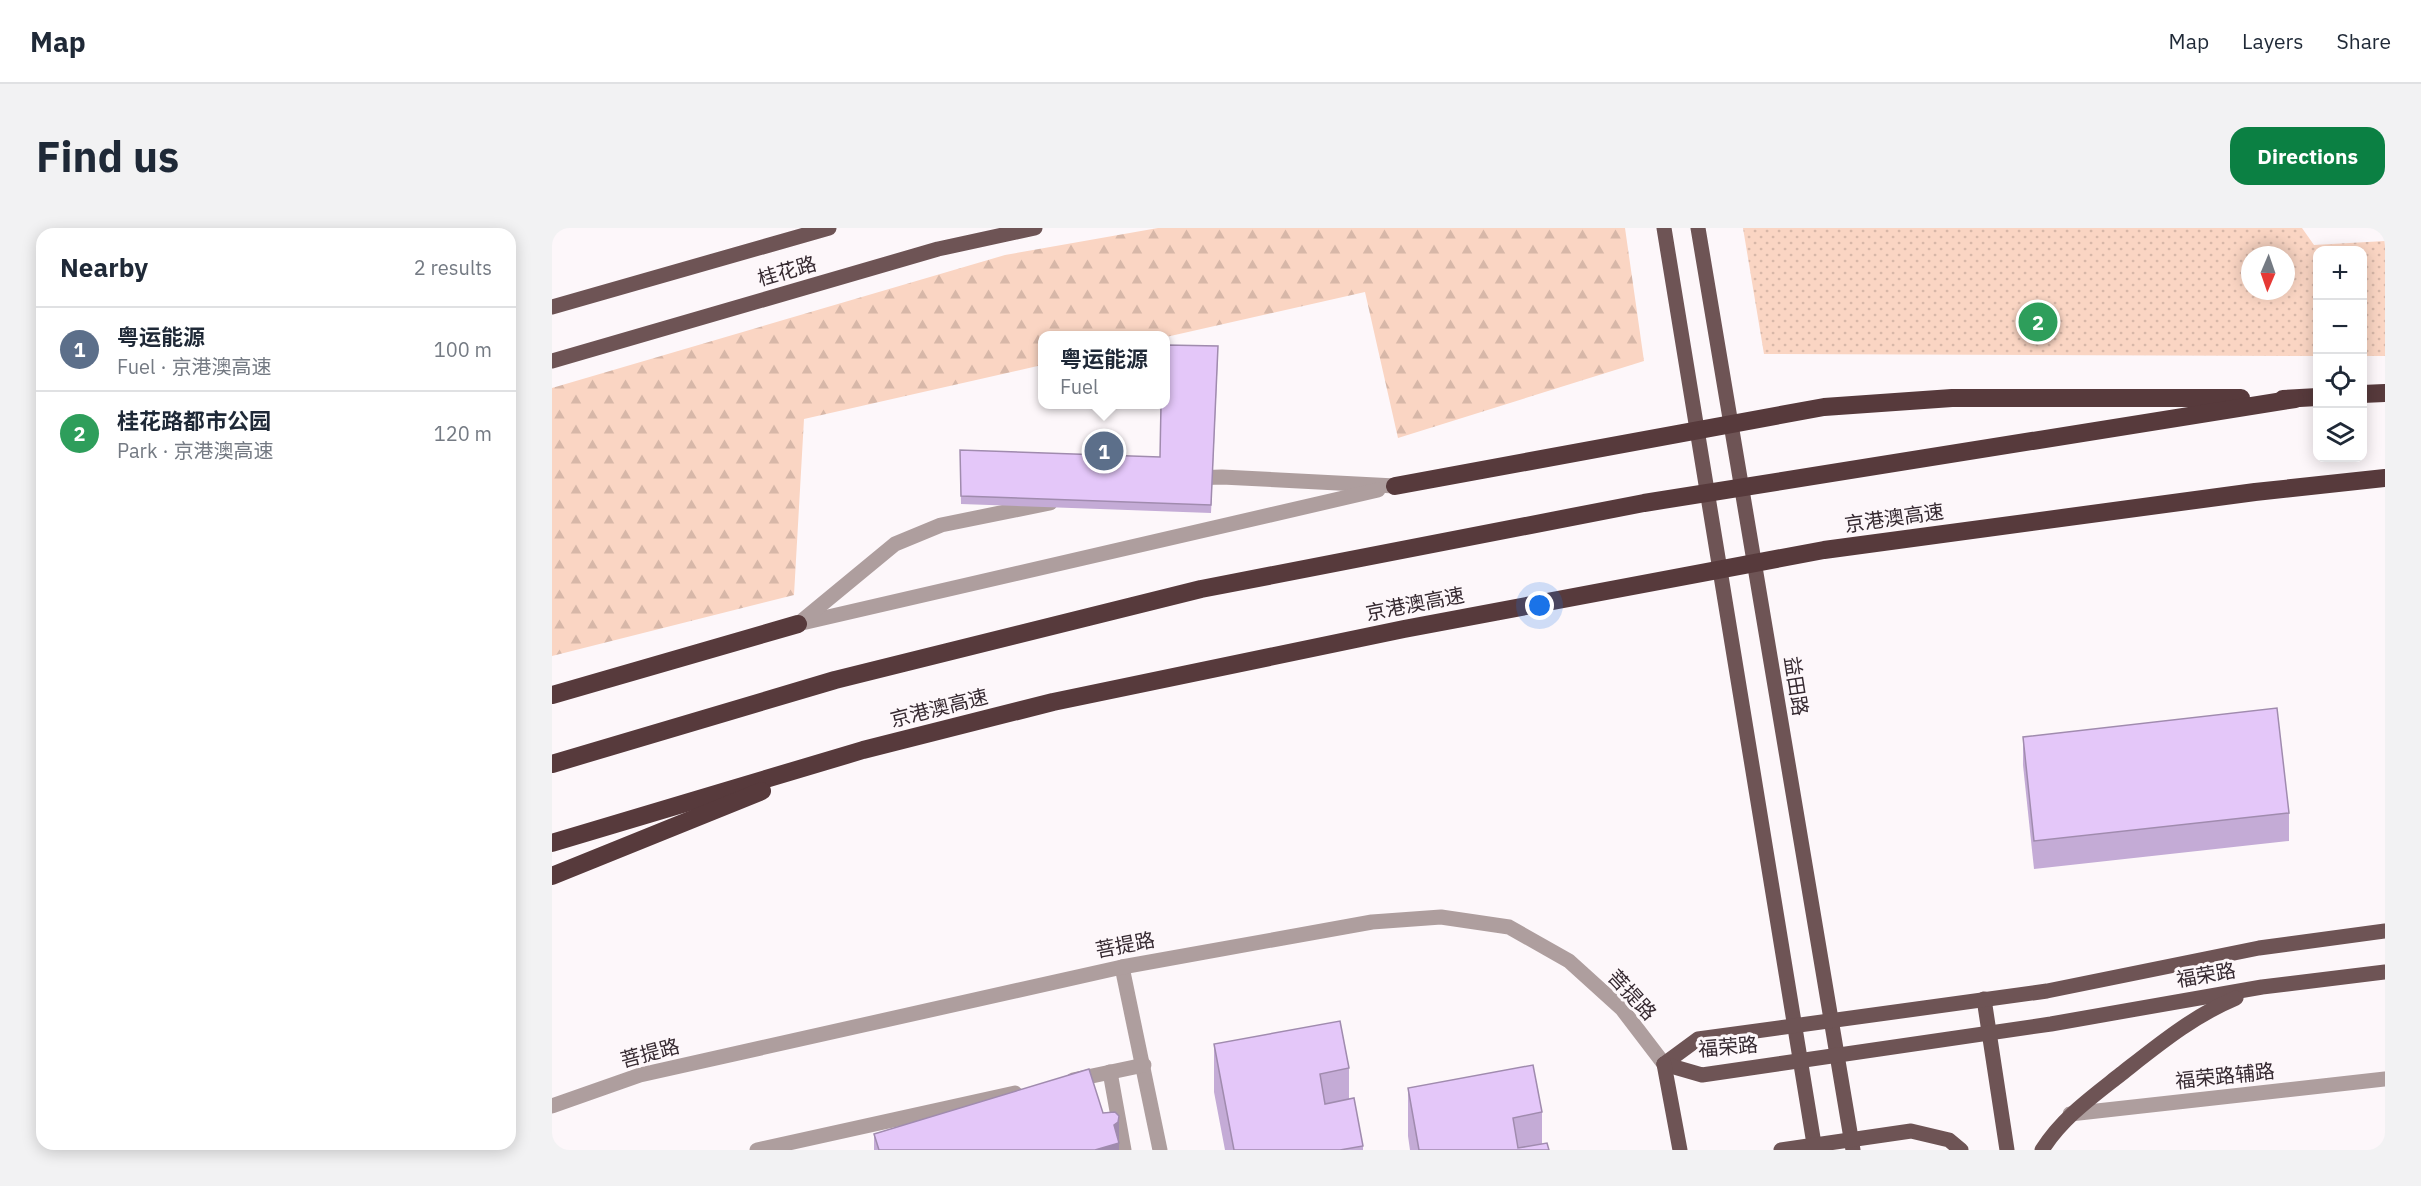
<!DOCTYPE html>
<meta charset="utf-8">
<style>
:root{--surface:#fff;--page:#f2f2f3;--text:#1f2937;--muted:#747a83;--line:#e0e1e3;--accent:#0b8043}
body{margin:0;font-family:"IBM Plex Sans","Noto Sans SC",sans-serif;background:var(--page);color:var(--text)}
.controls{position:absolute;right:18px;top:18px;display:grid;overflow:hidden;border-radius:12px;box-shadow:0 3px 15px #0003}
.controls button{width:54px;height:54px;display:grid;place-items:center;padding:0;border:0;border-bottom:2px solid var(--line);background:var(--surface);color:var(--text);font:30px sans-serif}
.compass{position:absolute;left:1689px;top:18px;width:54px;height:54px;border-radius:50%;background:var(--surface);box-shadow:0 3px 15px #0003;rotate:182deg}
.you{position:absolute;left:988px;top:378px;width:21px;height:21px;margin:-15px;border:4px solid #fff;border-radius:50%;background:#1a73e8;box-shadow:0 0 0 9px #1a73e833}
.badge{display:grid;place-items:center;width:39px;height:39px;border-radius:50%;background:var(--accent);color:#fff;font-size:20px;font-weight:700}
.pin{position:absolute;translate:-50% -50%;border:3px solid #fff;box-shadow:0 2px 6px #0006}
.popup{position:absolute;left:486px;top:103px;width:132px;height:78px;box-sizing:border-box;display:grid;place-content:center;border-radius:12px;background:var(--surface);filter:drop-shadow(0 2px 4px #0005);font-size:20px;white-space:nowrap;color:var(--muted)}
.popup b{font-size:22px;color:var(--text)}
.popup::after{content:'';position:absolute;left:50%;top:100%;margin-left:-12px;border:12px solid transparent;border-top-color:var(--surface)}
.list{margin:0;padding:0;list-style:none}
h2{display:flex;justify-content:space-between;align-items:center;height:78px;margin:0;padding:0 24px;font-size:26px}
h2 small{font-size:20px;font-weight:400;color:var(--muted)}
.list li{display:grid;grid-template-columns:39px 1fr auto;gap:18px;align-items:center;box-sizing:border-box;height:84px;padding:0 24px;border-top:2px solid var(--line)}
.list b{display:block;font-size:22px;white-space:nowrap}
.list p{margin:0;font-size:20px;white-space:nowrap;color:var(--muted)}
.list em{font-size:20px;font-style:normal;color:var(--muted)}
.icon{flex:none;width:33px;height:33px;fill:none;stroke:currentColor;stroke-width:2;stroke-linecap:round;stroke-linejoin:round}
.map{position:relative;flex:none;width:1833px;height:922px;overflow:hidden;border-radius:18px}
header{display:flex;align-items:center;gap:36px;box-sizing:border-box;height:84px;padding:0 30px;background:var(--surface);border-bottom:2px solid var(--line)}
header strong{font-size:28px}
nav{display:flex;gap:33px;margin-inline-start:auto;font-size:21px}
.intro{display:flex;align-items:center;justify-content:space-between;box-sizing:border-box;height:144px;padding:0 36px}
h1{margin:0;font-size:42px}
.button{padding:15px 27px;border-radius:18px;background:var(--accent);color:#fff;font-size:21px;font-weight:700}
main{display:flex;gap:36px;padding:0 36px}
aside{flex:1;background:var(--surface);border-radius:18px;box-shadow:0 3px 15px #0003}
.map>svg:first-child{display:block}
.grass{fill:url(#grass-dots);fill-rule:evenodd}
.forest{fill:url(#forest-firs)}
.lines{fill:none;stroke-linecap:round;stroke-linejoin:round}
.minor{stroke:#ae9e9e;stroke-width:15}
.major{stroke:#6e5455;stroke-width:15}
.highway{stroke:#573a3c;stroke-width:18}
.wall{fill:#c4abd6}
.shaded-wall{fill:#a08bae}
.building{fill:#e4c7f9;stroke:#a08bae;stroke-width:1.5}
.labels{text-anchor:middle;stroke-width:6;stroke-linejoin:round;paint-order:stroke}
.street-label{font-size:20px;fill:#352930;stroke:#fdf7fa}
</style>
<header>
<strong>Map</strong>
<nav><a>Map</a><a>Layers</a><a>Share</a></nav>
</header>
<div class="intro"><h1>Find us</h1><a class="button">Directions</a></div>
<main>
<aside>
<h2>Nearby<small>2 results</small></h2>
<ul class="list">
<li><span class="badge" style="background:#5c6f8a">1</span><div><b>粤运能源</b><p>Fuel · 京港澳高速</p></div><em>100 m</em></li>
<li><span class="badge" style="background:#2e9e5b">2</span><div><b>桂花路都市公园</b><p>Park · 京港澳高速</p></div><em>120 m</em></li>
</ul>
</aside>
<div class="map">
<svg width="1833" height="922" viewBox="0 0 1833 922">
<defs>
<pattern id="grass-dots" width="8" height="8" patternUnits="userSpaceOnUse" patternTransform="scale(1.5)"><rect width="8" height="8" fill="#fad5c3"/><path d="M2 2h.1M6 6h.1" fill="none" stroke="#d7b7a8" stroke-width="1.8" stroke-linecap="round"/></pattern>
<pattern id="forest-firs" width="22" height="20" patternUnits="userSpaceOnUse" patternTransform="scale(1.5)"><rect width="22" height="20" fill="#fad5c3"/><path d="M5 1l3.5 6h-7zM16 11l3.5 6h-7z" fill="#d7b7a8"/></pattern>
</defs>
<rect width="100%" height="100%" fill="#fdf7fa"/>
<path class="grass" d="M1191,0H1750L1762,17L1833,13V128H1811L1810,22H1766L1765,128L1212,126ZM1698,27H1734V63H1698Z"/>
<polygon class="forest" points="606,0 1073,0 1092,133 846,210 813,64 614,109 614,107 490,107 490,137 252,191 242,367 0,428 0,160 453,27"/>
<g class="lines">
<g class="minor">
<polyline points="640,250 670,249 843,258"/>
<polyline points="250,395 826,262"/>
<polyline points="246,396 343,316 389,297 498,275"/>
<polyline points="570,739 608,922"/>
<polyline points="558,844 572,922"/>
<polyline points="521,852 592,837"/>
<polyline points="0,878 88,847 570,739 820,694 889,689 957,699 1017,733 1070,781 1112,836"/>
<polyline points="1518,886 1833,851"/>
<polyline points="205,922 463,865"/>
</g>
<g class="major">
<polyline points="1112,0 1263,922"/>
<polyline points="1146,0 1301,922"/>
<polyline points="0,79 277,0"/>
<polyline points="0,133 386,21 483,0"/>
<polyline points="1432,771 1455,922"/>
<polyline points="1112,836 1146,811 1495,763 1707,720 1833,703"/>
<polyline points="1112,836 1150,847 1499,796 1710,759 1833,744"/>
<polyline points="1112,836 1128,922"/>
<polyline points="1229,922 1359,903 1397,912 1409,922"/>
<path d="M1490,922C1510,890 1540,869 1569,846C1606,817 1641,788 1684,770"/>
</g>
<g class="highway">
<polyline points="1810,166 1833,165"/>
<polyline points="1731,171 1766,169"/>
<polyline points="843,258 1272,179 1400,170 1689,170"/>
<polyline points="0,467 246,396"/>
<polyline points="0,536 283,452 649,361 1092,275 1743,171"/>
<polyline points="0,615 311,522 501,474 852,401 1272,322 1703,264 1833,250"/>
<polyline points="0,648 210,563"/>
</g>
</g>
<g class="wall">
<polygon points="666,126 659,285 409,276 408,222 608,229"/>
<polygon points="1471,509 1737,585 1737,613 1482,641 1471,537"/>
<polygon points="662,816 797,840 797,871 811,918 811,922 673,922 662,864"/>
<polygon points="856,860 990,884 990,916 997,922 858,922 856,908"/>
<polygon points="551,885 567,913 567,922 322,922 322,906"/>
</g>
<polygon class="shaded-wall" points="567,888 567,922 543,922"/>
<g class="building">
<polygon points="614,117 666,118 659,277 409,268 408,222 608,229 609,177 614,177"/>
<polygon points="1725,480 1737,585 1482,613 1471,509"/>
<polygon points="788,793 797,840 768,846 773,876 802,870 811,918 788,922 682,922 662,816"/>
<polygon points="981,837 990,884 961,890 966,920 995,915 997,922 867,922 856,860"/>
<polygon points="537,841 551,885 563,884 567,888 566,894 562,897 567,915 543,922 327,922 322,906"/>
</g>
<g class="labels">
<g class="street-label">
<text transform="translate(235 43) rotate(-16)" y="7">桂花路</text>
<text transform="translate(1342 290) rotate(-8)" y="7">京港澳高速</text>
<text transform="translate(863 376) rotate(-11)" y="7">京港澳高速</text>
<text transform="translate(1244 458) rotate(81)" y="7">益田路</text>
<text transform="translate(387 480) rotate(-14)" y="7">京港澳高速</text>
<text transform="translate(573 717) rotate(-11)" y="7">菩提路</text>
<text transform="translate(1654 747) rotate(-10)" y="7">福荣路</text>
<text transform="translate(1080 767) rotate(47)" y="7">菩提路</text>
<text transform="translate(1176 819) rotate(-5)" y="7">福荣路</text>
<text transform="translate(98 825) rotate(-15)" y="7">菩提路</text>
<text transform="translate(1673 848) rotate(-6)" y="7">福荣路辅路</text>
</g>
</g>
</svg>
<div class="controls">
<button>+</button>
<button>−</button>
<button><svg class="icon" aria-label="locate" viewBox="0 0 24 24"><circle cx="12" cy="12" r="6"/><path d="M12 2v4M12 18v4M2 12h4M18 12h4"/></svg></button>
<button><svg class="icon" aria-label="layers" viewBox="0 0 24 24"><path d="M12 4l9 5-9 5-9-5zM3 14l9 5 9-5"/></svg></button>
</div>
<svg class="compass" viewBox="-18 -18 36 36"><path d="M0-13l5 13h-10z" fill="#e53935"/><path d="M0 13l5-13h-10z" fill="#747a83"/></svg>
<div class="you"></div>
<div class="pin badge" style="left:552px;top:223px;background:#5c6f8a">1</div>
<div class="popup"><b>粤运能源</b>Fuel</div>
<div class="pin badge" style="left:1486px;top:94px;background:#2e9e5b">2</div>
</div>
</main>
